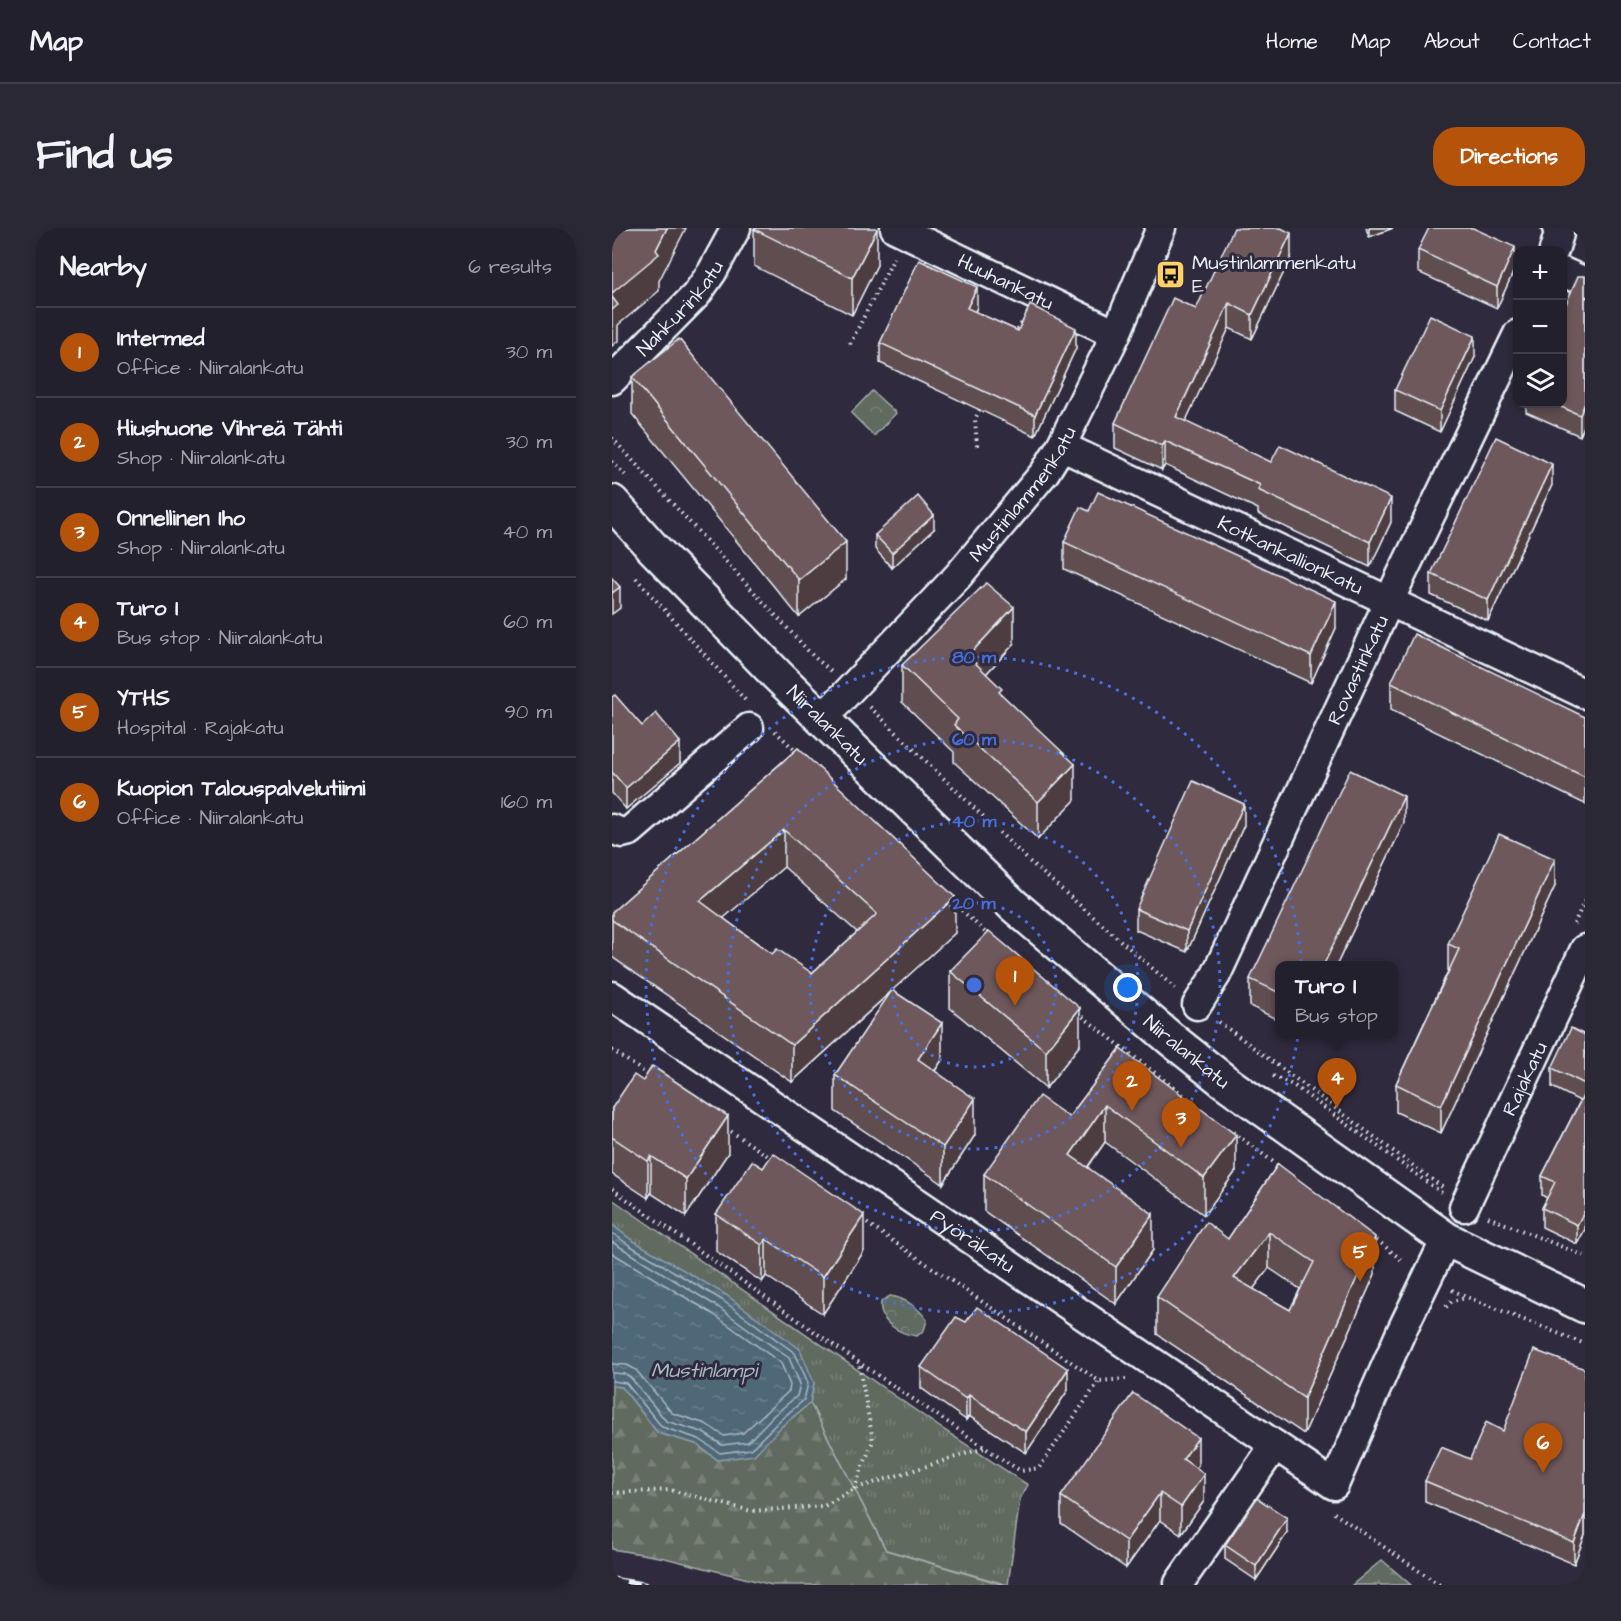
<!DOCTYPE html>
<meta charset="utf-8">
<style>
:root{--surface:#23202e;--page:#2b2836;--text:#f1f3f6;--muted:#a3a3aa;--line:#403e4a;--accent:#b45309}
body{margin:0;font-family:"Architects Daughter",sans-serif;background:var(--page);color:var(--text)}
.controls{position:absolute;right:18px;top:18px;display:grid;overflow:hidden;border-radius:12px;box-shadow:0 3px 9px #0003}
.controls button{width:54px;height:54px;display:grid;place-items:center;padding:0;border:0;border-bottom:2px solid var(--line);background:var(--surface);color:var(--text);font:30px sans-serif}
.you{position:absolute;left:516px;top:760px;width:21px;height:21px;margin:-15px;border:4px solid #fff;border-radius:50%;background:#1a73e8;box-shadow:0 0 0 9px #1a73e833}
.badge{display:grid;place-items:center;width:39px;height:39px;border-radius:50%;background:var(--accent);color:#fff;font-size:20px;font-weight:700}
.pin{position:absolute;translate:-50% -50px;filter:drop-shadow(0 2px 3px #0008)}
.pin::after{content:'';position:absolute;top:32px;width:21px;height:18px;background:inherit;clip-path:polygon(0 0,100% 0,50% 100%)}
.popup{position:absolute;left:663px;top:733px;width:123px;height:78px;box-sizing:border-box;display:grid;place-content:center;border-radius:12px;background:var(--surface);filter:drop-shadow(0 2px 4px #0005);font-size:20px;white-space:nowrap;color:var(--muted)}
.popup b{font-size:22px;color:var(--text)}
.popup::after{content:'';position:absolute;left:50%;top:100%;margin-left:-12px;border:12px solid transparent;border-top-color:var(--surface)}
.list{margin:0;padding:0;list-style:none}
h2{display:flex;justify-content:space-between;align-items:center;height:78px;margin:0;padding:0 24px;font-size:26px}
h2 small{font-size:20px;font-weight:400;color:var(--muted)}
.list li{display:grid;grid-template-columns:39px 1fr auto;gap:18px;align-items:center;box-sizing:border-box;height:90px;padding:0 24px;border-top:2px solid var(--line)}
.list b{display:block;font-size:22px;white-space:nowrap}
.list p{margin:0;font-size:20px;white-space:nowrap;color:var(--muted)}
.list em{font-size:20px;font-style:normal;color:var(--muted)}
.icon{flex:none;width:33px;height:33px;fill:none;stroke:currentColor;stroke-width:2;stroke-linecap:round;stroke-linejoin:round}
.map{position:relative;flex:none;width:973px;height:1357px;overflow:hidden;border-radius:24px}
header{display:flex;align-items:center;gap:36px;box-sizing:border-box;height:84px;padding:0 30px;background:var(--surface);border-bottom:2px solid var(--line)}
header strong{font-size:28px}
nav{display:flex;gap:33px;margin-inline-start:auto;font-size:21px}
.intro{display:flex;align-items:center;justify-content:space-between;box-sizing:border-box;height:144px;padding:0 36px}
h1{margin:0;font-size:42px}
.button{padding:15px 27px;border-radius:24px;background:var(--accent);color:#fff;font-size:21px;font-weight:700}
main{display:flex;gap:36px;padding:0 36px}
aside{flex:1;background:var(--surface);border-radius:24px;box-shadow:0 3px 9px #0003}
.map>svg:first-child{display:block}
.grass{fill:url(#grass-tufts);stroke:#a4aeac;stroke-width:1.5}
.forest{fill:url(#forest-firs);stroke:#a4aeac;stroke-width:1.5}
.park{fill:url(#park-crowns);stroke:#a4aeac;stroke-width:1.5}
.water{fill:url(#water-ripples);stroke:#8c9eab;stroke-width:1.5}
.lines{fill:none;stroke-linecap:round;stroke-linejoin:round}
.shore{stroke:#abbac5;stroke-width:1.5}
.minor-casing{stroke:#e8f1f8;stroke-width:33}
.major-casing{stroke:#e8f1f8;stroke-width:38}
.path{stroke:#e8f1f8;stroke-width:4;stroke-dasharray:1.5 4.5;stroke-linecap:butt}
.minor{stroke:#2f2a3d;stroke-width:28}
.major{stroke:#2f2a3d;stroke-width:33}
.rail-casing{stroke:#e8f1f8;stroke-width:7}
.rail{stroke:#2f2a3d;stroke-width:4.5;stroke-dasharray:14;stroke-linecap:butt}
.wall{fill:#5f4d4f;stroke:#e8f1f8;stroke-width:1.5;fill-rule:evenodd}
.shaded-wall{fill:#4d3e40;stroke:#e8f1f8;stroke-width:1.5}
.building{fill:#6e595c;stroke:#e8f1f8;stroke-width:1.5;fill-rule:evenodd}
.ring{fill:none;stroke:#466fde;stroke-width:3;stroke-dasharray:3 6}
.labels{text-anchor:middle;stroke-width:6;stroke-linejoin:round;paint-order:stroke}
.poi-label{font-size:20px;fill:#e8f1f8;stroke:#2f2a3d;text-anchor:start}
.street-label{font-size:20px;fill:#e8f1f8;stroke:#2f2a3d}
.water-label{font-size:21px;font-style:italic;fill:#abbac5;stroke:#2f2a3d}
.centre{fill:#466fde;stroke:#2f2a3d;stroke-width:3}
.ring-label{font-size:18px;text-anchor:middle;font-weight:bold;fill:#466fde;stroke:#2f2a3d;stroke-width:6;stroke-linejoin:round;paint-order:stroke}
</style>
<header>
<strong>Map</strong>
<nav><a>Home</a><a>Map</a><a>About</a><a>Contact</a></nav>
</header>
<div class="intro"><h1>Find us</h1><a class="button">Directions</a></div>
<main>
<aside>
<h2>Nearby<small>6 results</small></h2>
<ul class="list">
<li><span class="badge">1</span><div><b>Intermed</b><p>Office · Niiralankatu</p></div><em>30 m</em></li>
<li><span class="badge">2</span><div><b>Hiushuone Vihreä Tähti</b><p>Shop · Niiralankatu</p></div><em>30 m</em></li>
<li><span class="badge">3</span><div><b>Onnellinen Iho</b><p>Shop · Niiralankatu</p></div><em>40 m</em></li>
<li><span class="badge">4</span><div><b>Turo I</b><p>Bus stop · Niiralankatu</p></div><em>60 m</em></li>
<li><span class="badge">5</span><div><b>YTHS</b><p>Hospital · Rajakatu</p></div><em>90 m</em></li>
<li><span class="badge">6</span><div><b>Kuopion Talouspalvelutiimi</b><p>Office · Niiralankatu</p></div><em>160 m</em></li>
</ul>
</aside>
<div class="map">
<svg width="973" height="1357" viewBox="0 0 973 1357">
<defs>
<pattern id="grass-tufts" width="24" height="20" patternUnits="userSpaceOnUse" patternTransform="scale(1.5)"><rect width="24" height="20" fill="#616a5f"/><path d="M3 7l-1-3M5 7V3M7 7l1-3M15 17l-1-3M17 17v-4M19 17l1-3" fill="none" stroke="#788077"/></pattern>
<pattern id="forest-firs" width="22" height="20" patternUnits="userSpaceOnUse" patternTransform="scale(1.5)"><rect width="22" height="20" fill="#616a5f"/><path d="M5 1l3.5 6h-7zM16 11l3.5 6h-7z" fill="#788077"/></pattern>
<pattern id="park-crowns" width="20" height="18" patternUnits="userSpaceOnUse" patternTransform="scale(1.5)"><rect width="20" height="18" fill="#616a5f"/><path d="M2 6a3 3 0 1 1 6 0M12 15a3 3 0 1 1 6 0" fill="none" stroke="#788077"/></pattern>
<pattern id="water-ripples" width="26" height="14" patternUnits="userSpaceOnUse" patternTransform="scale(1.5)"><rect width="26" height="14" fill="#4f6778"/><path d="M2 4q2-2 4 0t4 0M15 11q2-2 4 0t4 0" fill="none" stroke="#687d8c"/></pattern>
</defs>
<rect width="100%" height="100%" fill="#2f2a3d"/>
<filter id="ink" filterUnits="userSpaceOnUse"><feTurbulence type="fractalNoise" baseFrequency=".0167" numOctaves="2"/><feDisplacementMap in="SourceGraphic" scale="12" xChannelSelector="R" yChannelSelector="G"/><feConvolveMatrix kernelMatrix="1 2 1 2 8 2 1 2 1" color-interpolation-filters="sRGB"/></filter>
<g filter="url(#ink)">
<polygon class="grass" points="0,971 329,1200 416,1257 408,1271 396,1357 274,1322 198,1175 202,1155 0,997"/>
<g class="forest">
<polygon points="0,1158 10,1159 46,1205 84,1216 106,1232 171,1197 198,1175 274,1322 393,1357 160,1357 53,1330 0,1321"/>
<polygon points="770,1332 799,1357 740,1357"/>
</g>
<g class="park">
<polygon points="260,163 284,185 262,208 239,185"/>
<path d="M278,1068C293,1070 307,1080 315,1092L312,1102L305,1108C287,1106 266,1094 269,1074Z"/>
</g>
<polygon class="water" points="0,997 20,1012 114,1067 188,1121 202,1155 198,1175 171,1197 142,1227 106,1232 84,1216 46,1205 10,1159 0,1158"/>
<g class="lines">
<g class="shore">
<polyline points="0,1005 17,1017 110,1072 183,1125 196,1155 192,1172 167,1193 139,1221 108,1225 87,1211 50,1199 14,1155 0,1153"/>
<polyline points="0,1014 106,1079 177,1130 188,1156 185,1168 162,1187 136,1214 110,1217 90,1204 54,1193 19,1150 13,1146 0,1145"/>
<polyline points="0,1025 101,1086 169,1135 178,1157 177,1163 131,1205 112,1208 94,1196 60,1185 24,1142 15,1137 0,1136"/>
</g>
<defs>
<g id="minor">
<path id="s1" d="M283,0L504,106"/>
<polyline points="942,22 947,6 945,0"/>
<polyline points="951,44 973,54"/>
<path id="s2" d="M0,152L84,67L100,44L124,0"/>
<path id="s3" d="M449,218L973,466"/>
<path id="s4" d="M210,491L346,348L433,244L449,218L504,106L549,0"/>
<polyline points="0,601 10,605 18,603 137,500"/>
<path id="s5" d="M0,768L722,1257L789,1104L834,1011"/>
<path id="s6" d="M585,777L604,747L786,354L906,106"/>
<path id="s7" d="M852,979L973,721"/>
<polyline points="567,1355 663,1217"/>
</g>
<g id="major">
<path id="s8" d="M0,274L40,319L165,447L401,677L559,811L612,853L834,1011L973,1078"/>
</g>
</defs>
<use href="#minor" class="minor-casing"/>
<use href="#major" class="major-casing"/>
<g class="path">
<polyline points="403,107 411,92"/>
<polyline points="238,116 282,30"/>
<polyline points="0,210 201,428 219,443"/>
<polyline points="365,218 363,191 369,179"/>
<polyline points="0,233 13,247"/>
<polyline points="24,350 135,474"/>
<polyline points="258,479 417,633 563,760"/>
<polyline points="163,503 186,525"/>
<polyline points="341,674 377,708"/>
<polyline points="962,696 973,672"/>
<polyline points="466,785 583,876"/>
<polyline points="607,794 830,959"/>
<polyline points="0,822 38,848"/>
<polyline points="661,848 681,857 830,965"/>
<polyline points="114,900 162,932"/>
<polyline points="621,904 668,939"/>
<path d="M0,961C107,1036 213,1113 322,1185C351,1204 379,1225 409,1243L427,1240L487,1153"/>
<polyline points="876,989 973,1028"/>
<polyline points="250,992 487,1153 514,1151"/>
<polyline points="760,1008 792,1034"/>
<polyline points="840,1062 855,1069 973,1116"/>
<polyline points="834,1079 840,1073 854,1070"/>
<polyline points="242,1261 261,1213 247,1136"/>
<polyline points="0,1265 58,1262 139,1283 212,1278 242,1261 372,1220"/>
<polyline points="722,1285 828,1357"/>
</g>
<use href="#minor" class="minor"/>
<use href="#major" class="major"/>
<defs>
<polyline id="rail" points="0,1352 32,1357"/>
</defs>
<use href="#rail" class="rail-casing"/>
<use href="#rail" class="rail"/>
</g>
<g class="wall">
<polygon points="754,0 781,0 757,9"/>
<polygon points="142,1 265,37 240,87 142,38"/>
<polygon points="806,22 903,40 885,80 806,44"/>
<polygon points="679,29 640,111 617,100 573,194 779,294 758,339 646,286 646,281 553,237 550,242 503,220 503,195 584,81"/>
<polygon points="973,48 973,196 968,208 914,184 914,176 951,176"/>
<polygon points="365,79 363,84 406,103 464,120 423,208 268,135 268,115"/>
<polygon points="863,129 828,204 783,183 783,162"/>
<polygon points="20,149 234,351 187,389 20,186"/>
<polygon points="940,257 876,393 819,367 819,346"/>
<polygon points="322,301 280,340 263,321 263,307"/>
<polygon points="452,314 724,400 699,455 452,341"/>
<polygon points="402,416 374,446 463,572 426,611 342,534 342,524 290,474 290,437"/>
<polygon points="779,455 973,489 973,576 779,482"/>
<polygon points="0,469 68,535 14,581 0,565"/>
<path d="M186,520L343,705L280,762L330,832L323,843L363,907L331,956L223,883V847L280,763L180,854L0,729V684ZM172,639L245,704L200,745L160,726L111,690Z"/>
<polygon points="792,595 724,738 668,738 668,793 638,778 638,751"/>
<polygon points="632,597 575,724 524,702 524,681"/>
<polygon points="943,658 829,905 784,884 784,856 836,743 836,716"/>
<polygon points="338,743 468,817 434,860 338,780"/>
<polygon points="973,807 973,1001 965,1016 930,999 930,980 935,970 930,967 930,948 968,873 940,859 940,840"/>
<polygon points="508,821 624,943 592,987 493,914 476,939 541,1022 504,1076 372,983 372,946 457,889"/>
<polygon points="0,880 116,925 74,988 39,965 36,970 0,946"/>
<path d="M666,936L763,1046L692,1206L545,1106V1069L616,1011ZM657,1040L688,1061L678,1082L641,1061Z"/>
<polygon points="104,986 252,1023 211,1086 154,1048 150,1054 104,1023"/>
<polygon points="309,1139 456,1162 414,1225 357,1188 354,1192 309,1160"/>
<polygon points="973,1141 973,1307 962,1336 813,1274 813,1253 858,1231 891,1203"/>
<polygon points="586,1237 584,1240 592,1273 569,1306 548,1292 514,1340 449,1295 449,1268"/>
<polygon points="675,1305 644,1352 613,1331 613,1317"/>
</g>
<g class="shaded-wall">
<polygon points="55,0 74,0 47,53 47,63 6,97 6,113 0,118 0,65 44,22"/>
<polygon points="757,0 781,0 757,9"/>
<polygon points="265,1 265,37 240,87 240,50"/>
<polygon points="679,5 679,29 640,111 640,87"/>
<polygon points="903,19 903,40 885,80 885,59"/>
<polygon points="365,59 365,79 355,101 355,80"/>
<polygon points="617,75 617,100 564,214 564,189"/>
<polygon points="464,100 464,120 423,208 423,187"/>
<polygon points="863,108 863,129 828,204 828,183"/>
<polygon points="973,175 973,196 968,208 968,187"/>
<polygon points="553,213 553,237 550,242 550,218"/>
<polygon points="940,236 940,257 876,393 876,372"/>
<polygon points="779,270 779,294 758,339 758,314"/>
<polygon points="322,287 322,301 280,340 280,325"/>
<polygon points="234,314 234,351 187,389 187,352"/>
<polygon points="8,359 8,380 0,386 0,365"/>
<polygon points="724,373 724,400 699,455 699,428"/>
<polygon points="402,379 402,416 356,465 356,428"/>
<polygon points="68,514 68,535 14,581 14,560"/>
<polygon points="463,536 463,572 426,611 426,574"/>
<polygon points="792,568 792,595 724,738 711,738"/>
<polygon points="632,576 632,597 575,724 575,703"/>
<polygon points="172,602 172,639 88,710 88,673"/>
<polygon points="943,631 943,658 829,905 829,878"/>
<polygon points="343,669 343,705 180,854 180,817"/>
<polygon points="468,780 468,817 434,860 434,823"/>
<polygon points="330,795 330,832 306,868 306,831"/>
<polygon points="363,871 363,907 331,956 331,919"/>
<polygon points="493,877 493,914 458,964 458,927"/>
<polygon points="116,888 116,925 74,988 74,951"/>
<polygon points="624,907 624,943 592,987 592,950"/>
<polygon points="39,928 39,965 36,970 36,933"/>
<polygon points="973,982 973,1001 965,1016 965,997"/>
<polygon points="541,986 541,1022 504,1076 504,1039"/>
<polygon points="252,987 252,1023 211,1086 211,1049"/>
<polygon points="657,1004 657,1040 622,1087 622,1050"/>
<polygon points="763,1009 763,1046 692,1206 692,1170"/>
<polygon points="154,1011 154,1048 150,1054 150,1017"/>
<polygon points="456,1141 456,1162 414,1225 414,1204"/>
<polygon points="357,1167 357,1188 354,1192 354,1171"/>
<polygon points="586,1210 586,1237 571,1258 571,1231"/>
<polygon points="592,1246 592,1273 569,1306 569,1279"/>
<polygon points="548,1265 548,1292 514,1340 514,1313"/>
<polygon points="973,1286 973,1307 962,1336 962,1315"/>
<polygon points="675,1290 675,1305 644,1352 644,1338"/>
</g>
<g class="building">
<polygon points="6,0 55,0 44,22 47,26 0,65 0,5"/>
<polygon points="143,0 264,0 265,1 240,50 142,1"/>
<polygon points="622,0 669,0 679,5 640,87 617,75 564,189 659,234 668,217 779,270 758,314 646,262 648,257 553,213 550,218 503,195 561,70 584,81"/>
<polygon points="817,0 861,0 903,19 885,59 806,22"/>
<polygon points="307,32 365,59 355,80 406,103 418,77 464,100 423,187 268,115"/>
<polygon points="966,48 973,48 973,175 968,187 942,176 951,176 951,83"/>
<polygon points="0,69 6,77 0,82"/>
<polygon points="818,87 863,108 828,183 783,162"/>
<polygon points="67,111 234,314 187,352 20,149"/>
<polygon points="884,209 940,236 876,372 819,346"/>
<polygon points="486,264 724,373 699,428 452,314 468,279 477,283"/>
<polygon points="306,268 322,287 280,325 263,307"/>
<polygon points="0,350 8,359 0,365"/>
<polygon points="374,355 402,379 356,428 390,461 387,464 463,536 426,574 342,497 346,491 290,437"/>
<polygon points="802,406 973,489 973,549 779,455"/>
<polygon points="3,467 30,498 44,485 68,514 14,560 0,544 0,469"/>
<path d="M186,520L343,669L180,817L0,692V684ZM172,602L265,686L200,745L165,721L160,726L88,673Z"/>
<polygon points="738,542 792,568 711,738 668,738 668,765 638,751"/>
<polygon points="581,553 632,576 575,703 524,681"/>
<polygon points="887,606 943,631 829,878 784,856 847,721 836,716"/>
<polygon points="377,703 468,780 434,823 338,743"/>
<polygon points="280,762 330,795 306,831 363,871 331,919 223,847"/>
<polygon points="959,800 973,807 973,856 940,840"/>
<polygon points="508,821 624,907 592,950 493,877 458,927 541,986 504,1039 372,946 427,868 457,889"/>
<polygon points="40,838 116,888 74,951 39,928 36,933 0,909 0,880 22,847 31,853"/>
<polygon points="973,864 973,982 965,997 930,980 943,954 930,948"/>
<polygon points="161,925 252,987 211,1049 154,1011 150,1017 104,986 140,933 151,940"/>
<path d="M666,936L763,1009L692,1170L545,1069L594,994L616,1011ZM657,1004L702,1034L678,1082L622,1050Z"/>
<polygon points="365,1079 456,1141 414,1204 357,1167 354,1171 309,1139 344,1089 354,1094"/>
<polygon points="922,1122 973,1141 973,1286 962,1315 813,1253 829,1219 858,1231 874,1194 891,1203"/>
<polygon points="521,1165 586,1210 571,1231 592,1246 569,1279 548,1265 514,1313 449,1268"/>
<polygon points="645,1270 675,1290 644,1338 613,1317"/>
</g>
</g>
<g class="ring">
<circle cx="362" cy="757" r="82"/>
<circle cx="362" cy="757" r="164"/>
<circle cx="362" cy="757" r="246"/>
<circle cx="362" cy="757" r="328"/>
</g>
<defs>
<symbol id="bus-square" viewBox="-11 -11 22 22"><rect x="-9" y="-9" width="18" height="18" rx="4" fill="#ffd166" stroke="#2f2a3d"/><path d="M-5-6H5V4H4V6H2V4H-2V6H-4V4H-5ZM-3.5-4V0h7V-4ZM-3.5 1.2v1.5H-2V1.2ZM2 1.2v1.5H3.5V1.2Z" fill="#111"/></symbol>
</defs>
<g fill-rule="evenodd">
<use href="#bus-square" x="542" y="30" width="33" height="33"/>
</g>
<g class="labels">
<g class="poi-label">
<text x="580" y="41">Mustinlammenkatu<tspan x="580" dy="23">E</tspan></text>
</g>
<g class="street-label">
<text dy="7" stroke="none"><textPath href="#s1" startOffset="123">Huuhankatu</textPath></text>
<text dy="7" stroke="none"><textPath href="#s2" startOffset="99">Nahkurinkatu</textPath></text>
<text dy="7" stroke="none"><textPath href="#s4" startOffset="302">Mustinlammenkatu</textPath></text>
<text dy="7" stroke="none"><textPath href="#s3" startOffset="254">Kotkankallionkatu</textPath></text>
<text dy="7" stroke="none"><textPath href="#s6" startOffset="372">Rovastinkatu</textPath></text>
<text dy="7" stroke="none"><textPath href="#s8" startOffset="310">Niiralankatu</textPath></text>
<text dy="7" stroke="none"><textPath href="#s8" startOffset="796">Niiralankatu</textPath></text>
<text dy="7" stroke="none"><textPath href="#s7" startOffset="142">Rajakatu</textPath></text>
<text dy="7" stroke="none"><textPath href="#s5" startOffset="436">Pyöräkatu</textPath></text>
</g>
<g class="water-label">
<text x="92" y="1149">Mustinlampi</text>
</g>
</g>
<circle cx="362" cy="757" r="9" class="centre"/>
<g class="ring-label">
<text x="362" y="435">80 m</text>
<text x="362" y="517">60 m</text>
<text x="362" y="599">40 m</text>
<text x="362" y="681">20 m</text>
</g>
</svg>
<div class="controls">
<button>+</button>
<button>−</button>
<button><svg class="icon" aria-label="layers" viewBox="0 0 24 24"><path d="M12 4l9 5-9 5-9-5zM3 14l9 5 9-5"/></svg></button>
</div>
<div class="you"></div>
<div class="pin badge" style="left:403px;top:778px">1</div>
<div class="pin badge" style="left:520px;top:883px">2</div>
<div class="pin badge" style="left:569px;top:920px">3</div>
<div class="pin badge" style="left:725px;top:880px">4</div>
<div class="popup"><b>Turo I</b>Bus stop</div>
<div class="pin badge" style="left:748px;top:1054px">5</div>
<div class="pin badge" style="left:931px;top:1245px">6</div>
</div>
</main>
